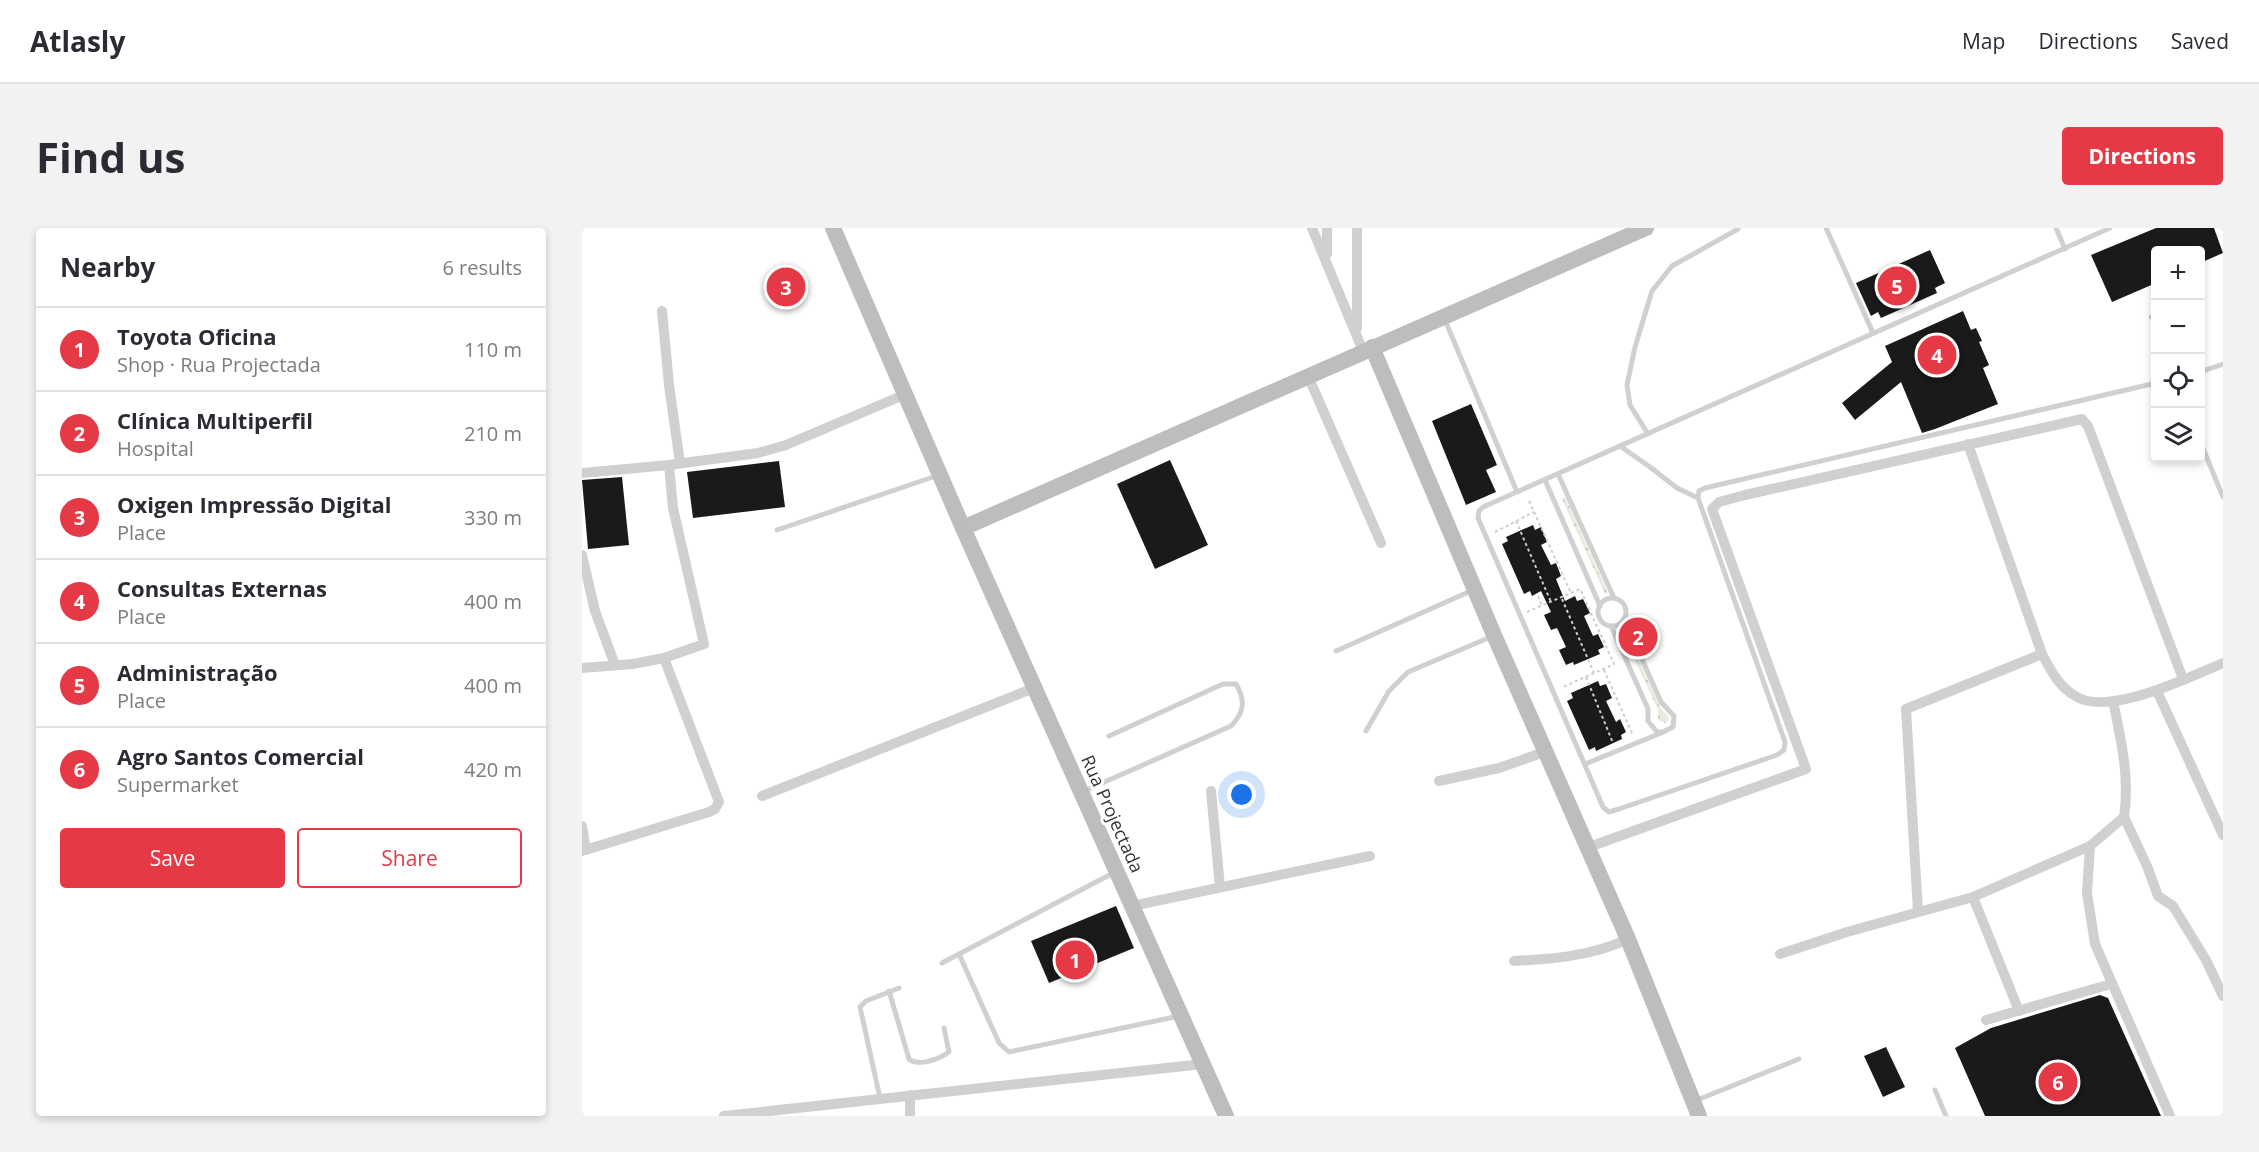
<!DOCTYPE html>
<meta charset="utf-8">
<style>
:root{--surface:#fff;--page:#f2f2f3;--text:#2b2b33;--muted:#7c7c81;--line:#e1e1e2;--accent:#e63946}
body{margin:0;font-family:"Open Sans",sans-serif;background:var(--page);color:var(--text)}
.controls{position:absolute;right:18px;top:18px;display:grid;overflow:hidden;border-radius:6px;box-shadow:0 3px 9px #0003}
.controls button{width:54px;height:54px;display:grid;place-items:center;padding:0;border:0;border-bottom:2px solid var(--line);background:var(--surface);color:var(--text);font:30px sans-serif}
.you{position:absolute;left:660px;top:567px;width:21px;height:21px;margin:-15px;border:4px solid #fff;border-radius:50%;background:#1a73e8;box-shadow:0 0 0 9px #1a73e833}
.badge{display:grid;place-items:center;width:39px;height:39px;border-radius:50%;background:var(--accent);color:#fff;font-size:20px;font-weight:700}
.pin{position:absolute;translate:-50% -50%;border:3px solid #fff;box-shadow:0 2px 6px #0006}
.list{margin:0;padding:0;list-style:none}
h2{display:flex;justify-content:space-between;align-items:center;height:78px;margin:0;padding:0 24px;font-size:26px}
h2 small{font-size:20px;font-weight:400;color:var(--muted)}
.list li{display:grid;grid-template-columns:39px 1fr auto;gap:18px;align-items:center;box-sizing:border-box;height:84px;padding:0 24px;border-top:2px solid var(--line)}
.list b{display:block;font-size:22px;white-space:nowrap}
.list p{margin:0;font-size:20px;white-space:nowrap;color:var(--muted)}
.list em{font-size:20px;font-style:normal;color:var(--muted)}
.actions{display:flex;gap:12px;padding:18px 24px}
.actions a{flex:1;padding:14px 0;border:2px solid var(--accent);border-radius:6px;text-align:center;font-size:21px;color:var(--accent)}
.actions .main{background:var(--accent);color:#fff}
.icon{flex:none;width:33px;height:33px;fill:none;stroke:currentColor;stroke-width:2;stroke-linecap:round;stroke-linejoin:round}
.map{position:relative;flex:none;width:1641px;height:888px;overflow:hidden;border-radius:6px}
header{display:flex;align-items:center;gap:36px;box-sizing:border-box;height:84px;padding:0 30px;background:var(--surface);border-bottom:2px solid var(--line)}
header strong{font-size:28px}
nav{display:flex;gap:33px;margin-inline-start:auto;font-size:21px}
.intro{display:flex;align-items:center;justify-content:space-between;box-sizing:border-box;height:144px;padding:0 36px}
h1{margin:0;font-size:42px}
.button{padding:15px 27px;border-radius:6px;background:var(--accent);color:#fff;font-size:21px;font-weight:700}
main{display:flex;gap:36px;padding:0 36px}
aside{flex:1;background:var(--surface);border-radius:6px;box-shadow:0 3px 9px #0003}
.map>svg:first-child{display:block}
.grass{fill:url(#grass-dots)}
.building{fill:#1a1a1a}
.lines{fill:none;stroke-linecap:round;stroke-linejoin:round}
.path{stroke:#cdcdcd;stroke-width:2;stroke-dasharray:3 3;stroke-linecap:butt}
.lane{stroke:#d0d0d0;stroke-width:5}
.street{stroke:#d0d0d0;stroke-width:10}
.secondary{stroke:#bdbdbd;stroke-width:16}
.labels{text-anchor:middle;stroke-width:6;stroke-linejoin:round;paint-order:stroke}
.street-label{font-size:18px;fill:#333;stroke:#fff}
</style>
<header>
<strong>Atlasly</strong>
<nav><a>Map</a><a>Directions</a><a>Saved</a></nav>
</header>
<div class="intro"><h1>Find us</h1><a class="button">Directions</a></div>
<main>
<aside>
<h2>Nearby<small>6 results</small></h2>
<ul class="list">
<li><span class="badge">1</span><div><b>Toyota Oficina</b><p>Shop · Rua Projectada</p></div><em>110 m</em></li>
<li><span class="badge">2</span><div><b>Clínica Multiperfil</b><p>Hospital</p></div><em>210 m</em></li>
<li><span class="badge">3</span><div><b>Oxigen Impressão Digital</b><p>Place</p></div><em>330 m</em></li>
<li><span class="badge">4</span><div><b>Consultas Externas</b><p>Place</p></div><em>400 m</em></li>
<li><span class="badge">5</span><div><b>Administração</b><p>Place</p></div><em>400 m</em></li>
<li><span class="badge">6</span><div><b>Agro Santos Comercial</b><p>Supermarket</p></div><em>420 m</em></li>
</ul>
<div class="actions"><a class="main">Save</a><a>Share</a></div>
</aside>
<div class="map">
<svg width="1641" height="888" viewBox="0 0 1641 888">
<defs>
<pattern id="grass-dots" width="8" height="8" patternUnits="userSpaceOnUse" patternTransform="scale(1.5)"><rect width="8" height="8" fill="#e6ecdf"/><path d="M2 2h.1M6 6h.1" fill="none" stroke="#c6cbc0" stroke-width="1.8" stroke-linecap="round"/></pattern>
</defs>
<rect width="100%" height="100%" fill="#fff"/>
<g class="grass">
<polygon points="983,269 1026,365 1023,366 980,271"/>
<polygon points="1043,402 1079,481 1086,488 1087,492 1083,495 1076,492 1076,482 1040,404"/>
</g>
<g class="building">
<polygon points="1574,0 1632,0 1641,25 1618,35 1618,22 1574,22 1574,55 1530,74 1509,27"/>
<polygon points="1348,22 1363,55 1353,60 1355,65 1299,90 1296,84 1289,88 1274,55"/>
<polygon points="1381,83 1389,102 1394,100 1400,113 1397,114 1407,137 1401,140 1416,176 1353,201 1340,205 1319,154 1273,192 1260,175 1310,134 1303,118"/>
<polygon points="889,176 915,237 904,242 914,264 884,277 850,193"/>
<polygon points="588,232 626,317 573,341 535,256"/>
<polygon points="197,233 203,279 111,290 105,244"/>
<polygon points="40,249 47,317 6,321 0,252"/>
<polygon points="951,297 953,302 959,299 965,314 959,317 969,337 974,335 979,348 974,351 983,373 993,368 995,373 1001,371 1008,385 1002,388 1011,408 1016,406 1022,419 1016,422 1018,426 992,437 991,434 984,437 977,422 984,419 975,400 969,402 962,387 969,384 959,363 950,368 948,363 942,366 920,316 926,313 924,309"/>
<polygon points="1016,453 1018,458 1024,456 1030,470 1024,473 1034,494 1038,491 1044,504 1039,507 1040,511 1014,523 1013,519 1007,522 985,473 991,470 989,465"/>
<polygon points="534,678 552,720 467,755 449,713"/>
<polygon points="1518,767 1526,770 1579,888 1403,888 1373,820 1409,800"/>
<polygon points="1304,819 1323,859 1301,869 1282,828"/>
</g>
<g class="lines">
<g class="path">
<polyline points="947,273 989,365"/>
<polyline points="934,293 969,374"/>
<polyline points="913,304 952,284"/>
<polyline points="956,368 960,378"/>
<polyline points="980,371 1012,445"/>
<polyline points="945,384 998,361 1032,436 979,460"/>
<polyline points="1022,442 1050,505"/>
<polyline points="1004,449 1031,515"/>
</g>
<g class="lane">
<polyline points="1244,0 1291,105"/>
<polyline points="1474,0 1483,21"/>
<polyline points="1528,0 901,279 897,283 896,290 1021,579 1027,584 1037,581 1195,527 1202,522 1203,514 1116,270 1117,263 1123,260 1574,155"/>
<polyline points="1569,89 1574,90"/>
<polyline points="863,92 935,264"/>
<polyline points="1618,144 1641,136"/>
<polyline points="1066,206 1048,177 1045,157 1053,119 1070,63 1090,38 1156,1"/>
<polyline points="1618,213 1641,269"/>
<polyline points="1038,218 1068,239 1095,260 1116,270"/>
<polyline points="976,246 1032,370"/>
<polyline points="963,252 1018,378"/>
<polyline points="195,302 357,247"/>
<circle cx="1030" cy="384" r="14"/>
<polyline points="1029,398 1066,481 1066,493 1075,504 1081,504 1091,499 1092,488 1079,474 1042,391"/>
<polyline points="754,423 891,362"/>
<polyline points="784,503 807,463 826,444 911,408"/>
<polyline points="1003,536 1079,505"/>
<path d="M500,564L649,498C662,485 664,473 654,456H641L527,508"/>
<polyline points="377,726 417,815 427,824 597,788"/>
<polyline points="360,735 533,644"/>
<path d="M307,763L327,831C337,839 357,831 367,824L362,800"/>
<polyline points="1353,862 1364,888"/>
<polyline points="298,870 278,779 284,773 317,760"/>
<polyline points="1115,872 1217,831"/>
</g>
<g class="street">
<polyline points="730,0 781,123"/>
<polyline points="745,0 745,26"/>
<polyline points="775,0 775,100"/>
<polyline points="80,83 87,157 98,235"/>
<polyline points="726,148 799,315"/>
<path d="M1386,216L1460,426C1469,443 1477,459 1495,469C1528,488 1608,449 1641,435"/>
<polyline points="0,245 87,237 176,225 204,217 324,166"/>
<polyline points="0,327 13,383 33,437"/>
<polyline points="0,440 51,436 82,430 122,416 91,280 87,237"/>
<polyline points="1575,463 1641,607"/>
<polyline points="857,553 917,540 965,523"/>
<polyline points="629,563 638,659"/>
<polyline points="180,568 452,460"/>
<polyline points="1542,589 1565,638 1576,668 1591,678 1624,732 1641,768"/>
<polyline points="0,598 4,622"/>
<polyline points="1508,618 1505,665 1513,716 1588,888"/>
<polyline points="1007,619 1224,541 1130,281 1137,274 1163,267 1500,191 1506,198 1601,451"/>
<polyline points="0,623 127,584 133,581 137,574 82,430"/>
<polyline points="1391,669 1437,783"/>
<polyline points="550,678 788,628"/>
<polyline points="1336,684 1324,481 1460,426"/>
<path d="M1198,726L1265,704L1391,669L1508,618L1542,589C1548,550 1539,512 1531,473"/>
<path d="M932,733C971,731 1010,728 1046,711"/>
<polyline points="1404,792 1529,756"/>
<polyline points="328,867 328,888"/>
<polyline points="142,888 621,836"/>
</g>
<g class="secondary">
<polyline points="251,0 381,300 644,888"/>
<polyline points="790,119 912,407 1046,711 1117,888"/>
<polyline points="381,300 1064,0"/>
</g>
</g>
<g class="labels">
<g class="street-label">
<text transform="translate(530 586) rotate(66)" y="6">Rua Projectada</text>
</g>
</g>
</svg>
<div class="controls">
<button>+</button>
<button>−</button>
<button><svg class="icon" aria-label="locate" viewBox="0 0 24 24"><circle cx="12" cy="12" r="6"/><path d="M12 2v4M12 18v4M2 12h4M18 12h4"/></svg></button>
<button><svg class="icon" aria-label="layers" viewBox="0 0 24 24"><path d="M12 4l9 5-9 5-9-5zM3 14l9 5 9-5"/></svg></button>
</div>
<div class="you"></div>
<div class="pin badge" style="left:493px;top:732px">1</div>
<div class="pin badge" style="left:1056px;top:409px">2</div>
<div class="pin badge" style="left:204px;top:59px">3</div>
<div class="pin badge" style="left:1355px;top:127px">4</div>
<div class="pin badge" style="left:1315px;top:58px">5</div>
<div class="pin badge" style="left:1476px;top:854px">6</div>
</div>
</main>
